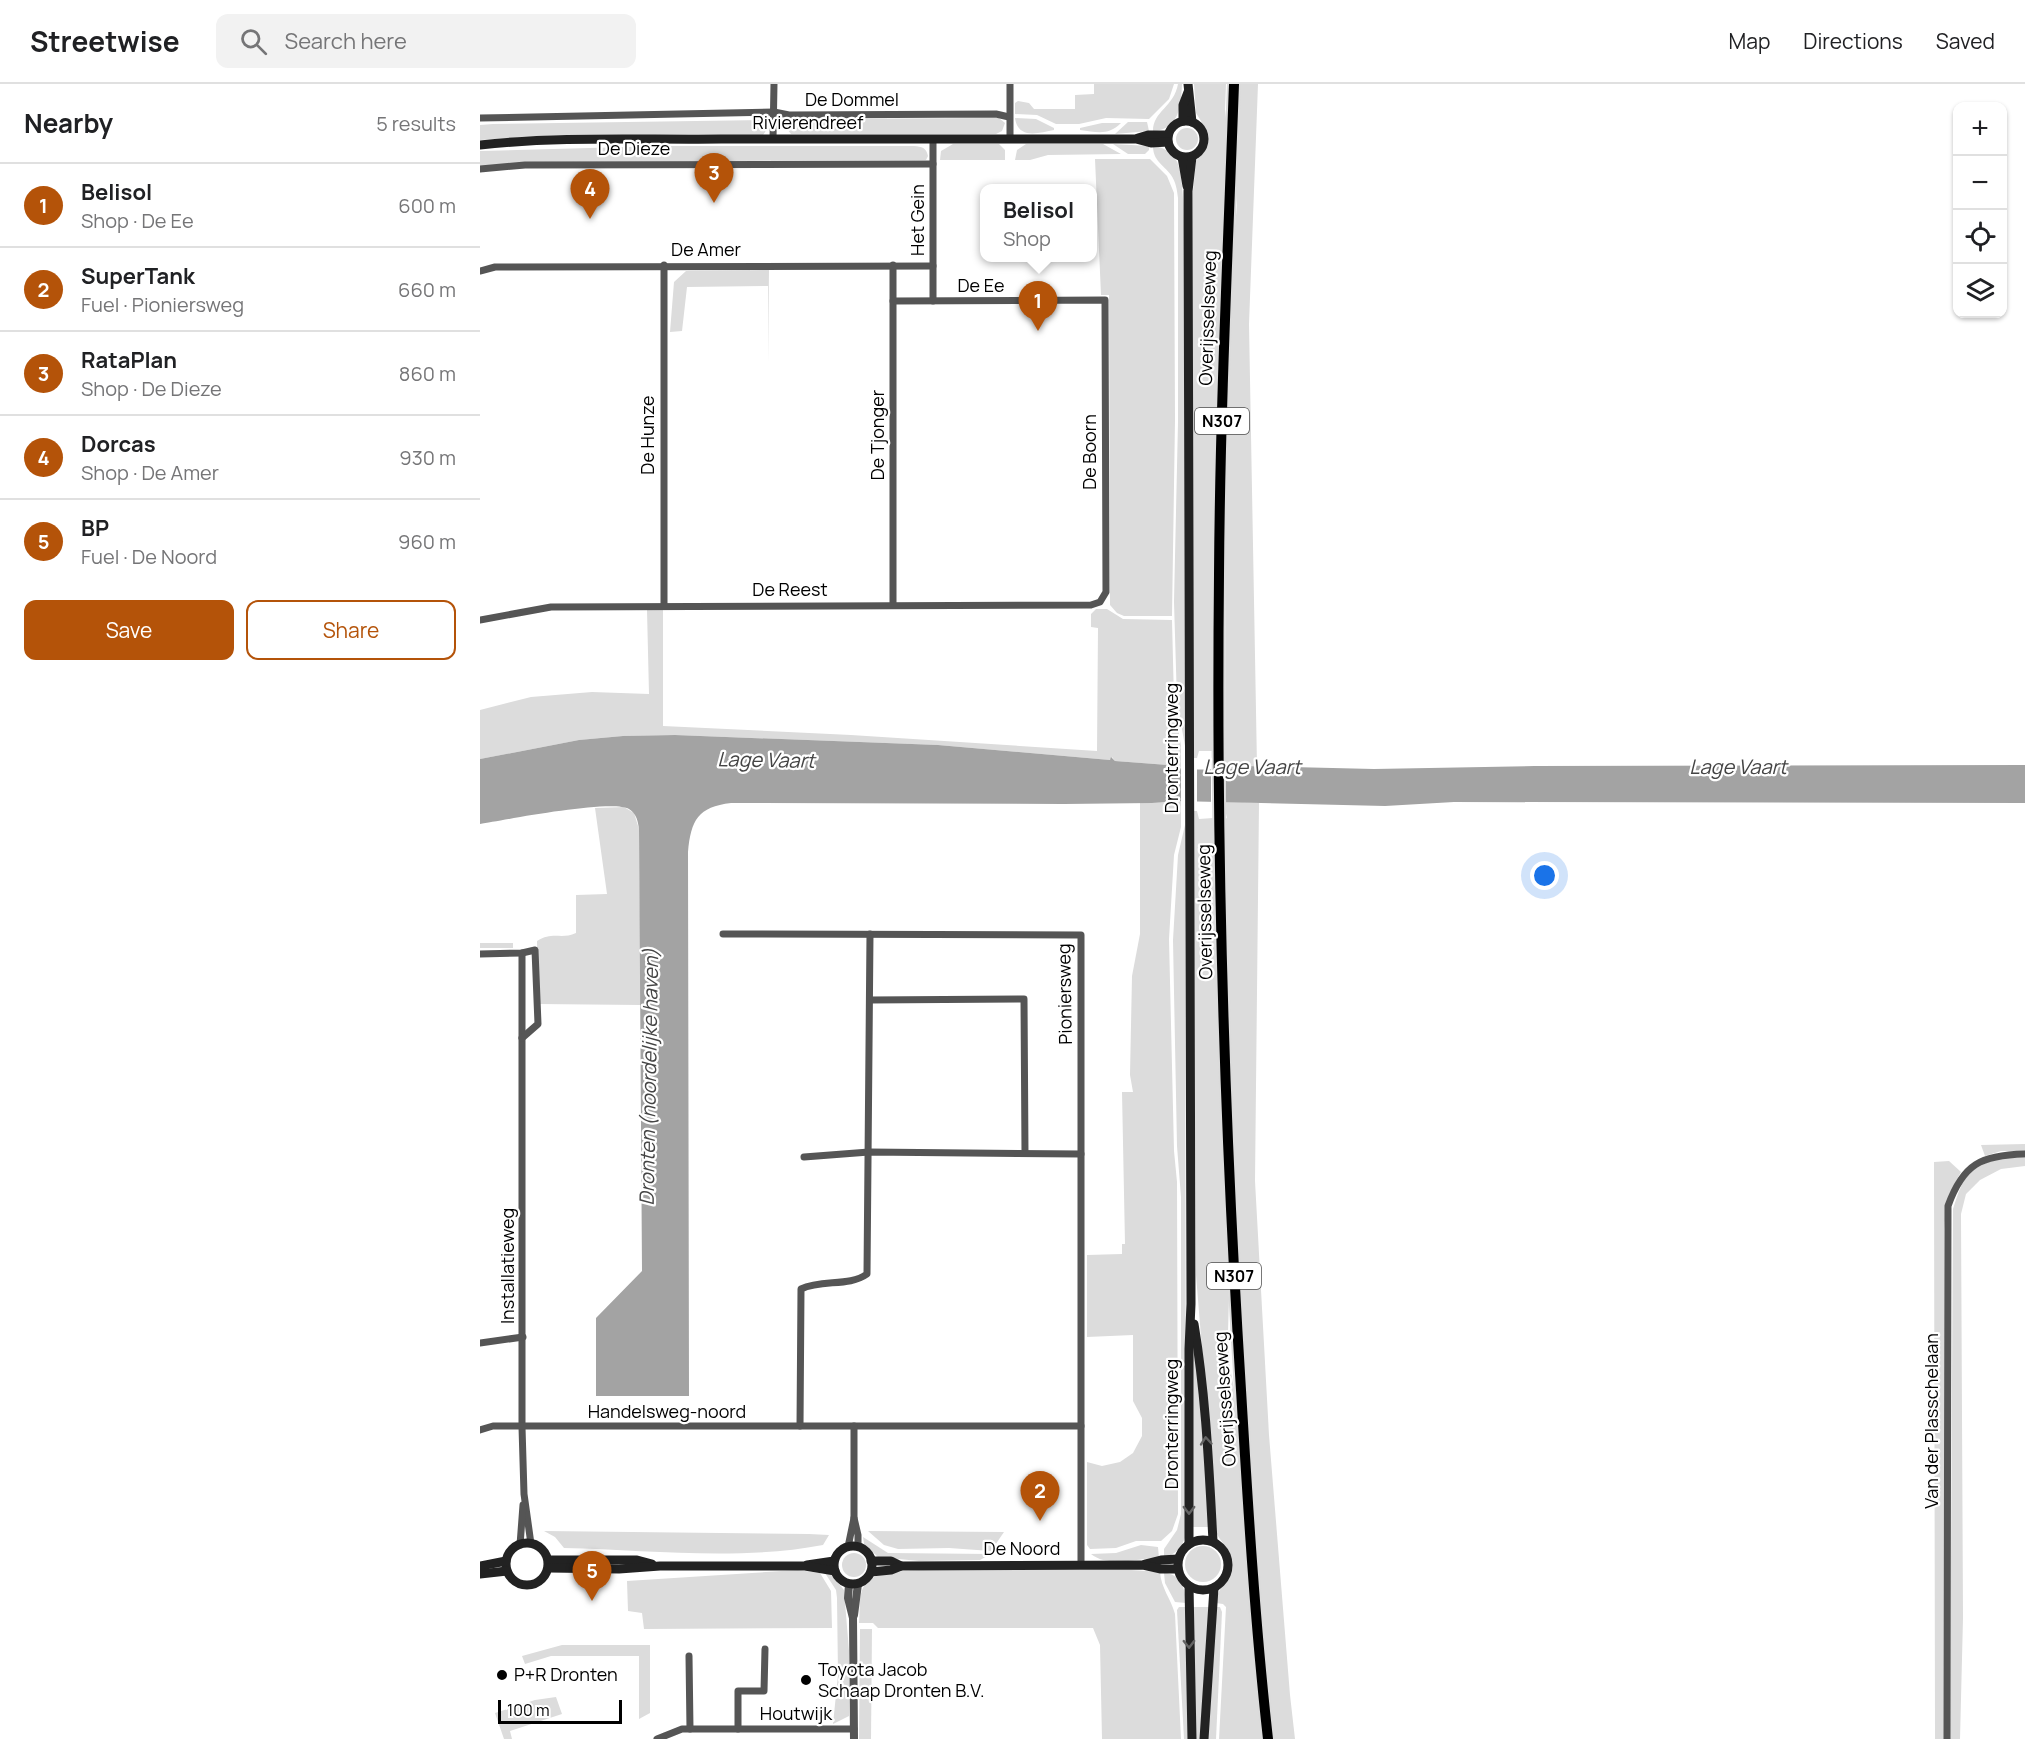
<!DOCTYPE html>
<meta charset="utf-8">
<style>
:root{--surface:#fff;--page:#f2f2f2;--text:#202124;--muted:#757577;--line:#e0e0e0;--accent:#b45309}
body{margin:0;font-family:Manrope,sans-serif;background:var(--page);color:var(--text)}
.controls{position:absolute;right:18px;top:18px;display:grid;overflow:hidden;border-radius:12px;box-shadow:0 2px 4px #0004}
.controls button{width:54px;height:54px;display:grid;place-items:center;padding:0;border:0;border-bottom:2px solid var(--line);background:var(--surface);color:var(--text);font:30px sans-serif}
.scale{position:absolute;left:18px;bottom:15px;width:124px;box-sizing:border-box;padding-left:6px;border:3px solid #000;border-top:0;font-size:16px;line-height:21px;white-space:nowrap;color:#000;-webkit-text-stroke:4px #fff;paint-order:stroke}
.you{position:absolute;left:1065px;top:792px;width:21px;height:21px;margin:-15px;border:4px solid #fff;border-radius:50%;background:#1a73e8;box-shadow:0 0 0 9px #1a73e833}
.badge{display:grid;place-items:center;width:39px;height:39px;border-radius:50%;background:var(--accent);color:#fff;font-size:20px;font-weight:700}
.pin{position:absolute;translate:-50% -50px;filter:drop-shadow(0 2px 3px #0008)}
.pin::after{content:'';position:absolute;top:32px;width:21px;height:18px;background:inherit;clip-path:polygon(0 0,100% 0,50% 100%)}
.popup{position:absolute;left:500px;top:100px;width:117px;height:78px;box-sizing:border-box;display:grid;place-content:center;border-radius:12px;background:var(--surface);filter:drop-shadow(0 2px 4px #0005);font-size:20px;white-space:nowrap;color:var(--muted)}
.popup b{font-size:22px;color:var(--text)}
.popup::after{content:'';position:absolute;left:50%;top:100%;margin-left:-12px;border:12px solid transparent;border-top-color:var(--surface)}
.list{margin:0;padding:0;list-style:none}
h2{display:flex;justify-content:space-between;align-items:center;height:78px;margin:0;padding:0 24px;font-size:26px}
h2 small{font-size:20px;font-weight:400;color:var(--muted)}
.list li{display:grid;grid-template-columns:39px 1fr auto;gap:18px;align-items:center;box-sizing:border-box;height:84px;padding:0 24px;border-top:2px solid var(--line)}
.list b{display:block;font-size:22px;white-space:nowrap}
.list p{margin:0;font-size:20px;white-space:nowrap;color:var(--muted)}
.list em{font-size:20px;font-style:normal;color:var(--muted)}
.actions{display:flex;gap:12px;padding:18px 24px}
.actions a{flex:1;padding:14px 0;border:2px solid var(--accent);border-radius:12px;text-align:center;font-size:21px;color:var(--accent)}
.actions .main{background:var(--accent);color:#fff}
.icon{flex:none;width:33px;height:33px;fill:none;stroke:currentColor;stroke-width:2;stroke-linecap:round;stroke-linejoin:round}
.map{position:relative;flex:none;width:1545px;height:1655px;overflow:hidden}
header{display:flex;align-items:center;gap:36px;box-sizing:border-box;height:84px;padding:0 30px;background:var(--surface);border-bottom:2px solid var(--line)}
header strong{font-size:28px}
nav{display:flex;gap:33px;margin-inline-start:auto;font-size:21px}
.search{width:420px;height:54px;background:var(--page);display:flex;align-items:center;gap:15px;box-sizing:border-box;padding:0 21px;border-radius:12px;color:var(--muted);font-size:22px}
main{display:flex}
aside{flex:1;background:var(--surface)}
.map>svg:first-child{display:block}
.green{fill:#dcdcdc}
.water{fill:#a3a3a3}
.pier{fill:#fff}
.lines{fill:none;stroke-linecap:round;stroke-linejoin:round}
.trunk-casing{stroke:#dbdbdb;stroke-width:14}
.minor{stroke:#555;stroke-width:7}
.tertiary{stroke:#555;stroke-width:8}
.secondary{stroke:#222;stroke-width:9}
.trunk{stroke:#000;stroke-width:10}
.oneway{stroke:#646464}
.poi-dot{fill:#000;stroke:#fff;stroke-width:2}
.labels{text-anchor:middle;stroke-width:4.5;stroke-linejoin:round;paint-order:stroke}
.shield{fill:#fff;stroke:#4c4c4c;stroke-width:1.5}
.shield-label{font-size:16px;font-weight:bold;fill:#000}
.street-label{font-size:18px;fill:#000;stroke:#fff}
.poi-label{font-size:18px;fill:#000;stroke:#fff;text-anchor:start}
.water-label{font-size:20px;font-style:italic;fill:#444;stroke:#fff}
</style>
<header>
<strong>Streetwise</strong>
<div class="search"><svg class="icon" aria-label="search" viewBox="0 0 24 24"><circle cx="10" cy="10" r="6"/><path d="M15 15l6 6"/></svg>Search here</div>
<nav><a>Map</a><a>Directions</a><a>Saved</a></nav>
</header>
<main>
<aside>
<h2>Nearby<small>5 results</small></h2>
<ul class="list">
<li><span class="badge">1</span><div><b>Belisol</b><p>Shop · De Ee</p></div><em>600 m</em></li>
<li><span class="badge">2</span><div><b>SuperTank</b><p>Fuel · Pioniersweg</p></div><em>660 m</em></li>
<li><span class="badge">3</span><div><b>RataPlan</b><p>Shop · De Dieze</p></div><em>860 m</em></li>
<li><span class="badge">4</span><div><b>Dorcas</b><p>Shop · De Amer</p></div><em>930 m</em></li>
<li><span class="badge">5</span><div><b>BP</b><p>Fuel · De Noord</p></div><em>960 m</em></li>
</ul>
<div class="actions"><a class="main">Save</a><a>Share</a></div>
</aside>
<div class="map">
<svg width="1545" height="1655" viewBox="0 0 1545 1655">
<rect width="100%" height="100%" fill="#fff"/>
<g class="green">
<polygon points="614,0 694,0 689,15 669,35 626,34 599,40 576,40 557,31 535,30 535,19 538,17 549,19 554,25 595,25 595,11 614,10"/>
<path d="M698,0H702C701,20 700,46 673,47C673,27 694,23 698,0Z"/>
<polygon points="714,0 746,0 745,25 747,44 735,370 733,667 719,667 717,674 713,674 713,107 716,77 724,68 728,57 726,45 716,29"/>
<polygon points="760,0 778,0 769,240 777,682 745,685 746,376 751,184 757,121 755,94"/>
<polygon points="519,34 525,39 522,47 516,50 311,50 304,41 304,37 311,35"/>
<path d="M535,34L556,35L574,44V46C559,49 538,56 535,34Z"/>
<polygon points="285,36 290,41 283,51 79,51 0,56 0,41 13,40"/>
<polygon points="648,38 667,38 669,47 635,50"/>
<path d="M622,39H641C628,52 617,48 600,46V44Z"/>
<circle cx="707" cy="55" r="11"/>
<polygon points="473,60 519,60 525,66 525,76 460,76 461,67"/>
<polygon points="546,60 623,60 641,70 568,71 550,76 535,76 537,66"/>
<polygon points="633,60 669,62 669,66 665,70 648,70"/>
<path d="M182,62H434C442,63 446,63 448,72L446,76H441L65,78L0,83V67Z"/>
<path d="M673,62C683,63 690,67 696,76C706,91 704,167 704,188L705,662L697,618L694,518L698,338V114C697,106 696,98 691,91C683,80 673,77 673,62Z"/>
<polygon points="615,75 670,75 687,92 694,109 695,336 692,532 644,532 637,529 630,521 629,211 621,211"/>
<polygon points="289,186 288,280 288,202 207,203 202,247 190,248 194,198 206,187"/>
<polygon points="616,525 627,525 643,535 692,536 694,617 701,662 701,684 688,681 635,677 632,673 630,676 458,661 195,651 143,652 99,656 0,675 0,626 51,613 112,608 169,610 167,526 183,526 183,642 371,651 617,667 618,544 611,543 611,530"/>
<polygon points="701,717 701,743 694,771 689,855 694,1067 697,1098 698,1430 692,1447 681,1457 656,1457 636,1464 610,1465 607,1461 607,1378 622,1382 640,1378 653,1369 662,1352 662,1334 653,1317 653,1251 607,1253 607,1171 642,1170 642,1160 645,1160 642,1008 653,1008 650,991 652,892 660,850 660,719"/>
<path d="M743,717L779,719L775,1097L789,1351L810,1611L815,1655H793C786,1587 779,1518 775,1449C773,1418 775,1389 769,1358C757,1151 748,945 745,738V735L747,734Z"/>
<path d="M144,723L154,729L159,745L161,921L58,920L57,857C73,847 81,856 96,849V811L127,810L115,724Z"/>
<path d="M713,727H717L719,735L733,734L738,963L749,1214L748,1248L749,1279L754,1304L769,1516L782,1655H739L746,1523L743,1520L736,1519C737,1500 758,1490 750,1470C747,1462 740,1457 737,1450L716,1191Z"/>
<path d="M705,741L706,1451C702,1463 696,1471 684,1473V1465L697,1446L701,1430V1113L697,1062L693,856L698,771Z"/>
<rect x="0" y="859" width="33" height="5"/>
<polygon points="1545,1060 1545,1067 1521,1067 1505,1072 1501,1061"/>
<path d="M1522,1073L1545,1074V1082L1521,1085L1500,1096L1486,1110L1481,1130L1483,1534L1480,1655H1470L1473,1125C1484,1091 1487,1085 1522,1073Z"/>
<path d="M1469,1077L1481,1088C1470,1106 1466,1124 1464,1146L1465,1655H1455L1454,1078Z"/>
<polygon points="711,1264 715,1264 725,1368 729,1443 712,1443"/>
<path d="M64,1447L329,1450L349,1451L343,1461C259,1477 169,1466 84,1464L75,1453Z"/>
<polygon points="388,1447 524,1448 511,1467 469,1464 418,1465 404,1461"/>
<polygon points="383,1453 408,1469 511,1470 500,1476 439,1477 398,1473 384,1460"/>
<path d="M661,1461L678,1463L679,1474C659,1474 628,1484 611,1470L636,1469Z"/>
<circle cx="723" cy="1480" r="18"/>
<circle cx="374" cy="1481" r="12"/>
<polygon points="318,1486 340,1489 351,1507 352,1544 164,1545 162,1529 148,1527 147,1497"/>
<path d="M439,1486H651L680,1488C681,1504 691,1515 695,1530L701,1655H622L620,1561L613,1544H398L393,1539H379C380,1529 379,1519 381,1510C386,1485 420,1488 439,1486Z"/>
<polygon points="345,1489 349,1489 355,1495 364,1506 369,1567 369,1632 353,1640 358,1591 357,1514 356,1506"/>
<path d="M684,1489C701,1490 705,1504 706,1519L695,1518L685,1499Z"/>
<polygon points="699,1523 706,1523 710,1655 704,1655 697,1526"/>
<polygon points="712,1523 730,1523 721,1655 715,1655"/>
<polygon points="736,1523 740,1523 742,1528 736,1655 726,1655"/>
<polygon points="380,1545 392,1545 391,1655 379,1655"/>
<polygon points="82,1561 170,1561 170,1629 159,1635 159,1572 71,1572 45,1580 42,1572"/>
<polygon points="76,1613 82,1630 30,1647 32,1655 24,1655 15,1629 55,1616"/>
</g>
<path class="water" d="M195,651L458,661L630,676L631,673L635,677L688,681C701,688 746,685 762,684H765V682L894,685L1055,682L1545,681V719L974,718L905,722L696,717L672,719L584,720L251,719C218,723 211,736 208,768L209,1312H116V1234L162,1187L159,745C158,738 157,730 149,725C131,715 25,736 0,740V675L99,656L143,652Z"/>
<g class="pier">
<polygon points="701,681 717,682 717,720 701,720"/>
<rect x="731" y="682" width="15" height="38"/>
</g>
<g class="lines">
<defs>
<path id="trunk" d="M754,0C748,164 740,327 739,491C736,763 744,1035 761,1306C768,1423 775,1539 788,1655"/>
</defs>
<use href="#trunk" class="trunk-casing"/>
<g class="minor">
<polyline points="0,34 294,28 309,31 516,30 529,33"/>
<polyline points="293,55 294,0"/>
<polyline points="530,55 530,0"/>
<polyline points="0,85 45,81 453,80"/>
<polyline points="184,181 184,521"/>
<polyline points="413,181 413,521"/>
<polyline points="0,187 15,183 453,182"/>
<polyline points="453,217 453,55"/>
<polyline points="0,536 71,523 611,521 620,518 626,508 625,216 413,217"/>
<polyline points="243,850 601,851 601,1481"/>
<polyline points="42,869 42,1343 44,1410 51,1460"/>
<polyline points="0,870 42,869 55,866 58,940 42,954"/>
<polyline points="390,916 544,915 545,1069"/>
<polyline points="324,1073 389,1068 601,1070"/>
<polyline points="0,1259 43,1253"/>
<path d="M320,1342L321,1205C342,1195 369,1203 387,1190L390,850"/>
<polyline points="0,1346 13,1342 601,1342"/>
<polyline points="374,1434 378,1451 378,1463"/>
<polyline points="40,1461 43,1421"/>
<polyline points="368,1463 374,1434 374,1342"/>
<polyline points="209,1572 210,1645"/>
<polyline points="258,1645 258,1607 284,1607 285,1565"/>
<polyline points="177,1655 202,1645 374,1645"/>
<path d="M1467,1655L1468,1122C1483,1080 1501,1071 1545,1070"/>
</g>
<g class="tertiary">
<polyline points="369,1500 368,1514 373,1534 374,1655"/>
<polyline points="374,1531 378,1500"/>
</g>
<g class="secondary">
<polyline points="708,0 712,38"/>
<circle cx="706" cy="55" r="18"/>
<polyline points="703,37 703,21 708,8"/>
<polyline points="658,54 668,51 688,51"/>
<path d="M0,61C80,52 161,56 241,55C379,55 518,55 656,55L671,59L688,58"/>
<polyline points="702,73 707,102"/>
<path d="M714,1240C726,1312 729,1385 733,1457"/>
<circle cx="723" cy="1481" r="25"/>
<circle cx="47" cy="1480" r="21"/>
<polyline points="709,1460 709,1265 711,1220 708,107 712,73"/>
<circle cx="373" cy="1481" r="19"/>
<polyline points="69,1476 157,1476 172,1480"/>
<polyline points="391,1477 411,1477 421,1482"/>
<polyline points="665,1480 681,1476 698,1475"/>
<polyline points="327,1481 354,1477"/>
<polyline points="0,1482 26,1477"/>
<polyline points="69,1484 139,1485 180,1482 325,1482 355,1487"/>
<polyline points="391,1488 411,1486 421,1482 663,1481 681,1485 698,1485"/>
<polyline points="0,1490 27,1487"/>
<polyline points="709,1502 712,1655"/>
<polyline points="724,1655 734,1504"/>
</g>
<use href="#trunk" class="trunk"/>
</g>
<defs><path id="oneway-chevron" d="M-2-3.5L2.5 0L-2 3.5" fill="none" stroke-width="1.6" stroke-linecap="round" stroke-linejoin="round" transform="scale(1.5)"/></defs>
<g class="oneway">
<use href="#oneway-chevron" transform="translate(726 1357) rotate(-95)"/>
<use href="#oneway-chevron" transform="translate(709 1426) rotate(90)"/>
<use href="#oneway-chevron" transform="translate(709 1560) rotate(89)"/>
</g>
<g class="poi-dot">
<circle cx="22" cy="1591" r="6"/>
<circle cx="326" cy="1596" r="6"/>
</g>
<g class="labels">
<g class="shield">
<rect x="715" y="324" width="54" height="26" rx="4.5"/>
<rect x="727" y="1179" width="54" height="26" rx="4.5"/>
</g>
<g class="shield-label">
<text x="742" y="343">N307</text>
<text x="754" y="1198">N307</text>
</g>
<g class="street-label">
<text x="372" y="22">De Dommel</text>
<text x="328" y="45">Rivierendreef</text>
<text x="154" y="71">De Dieze</text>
<text transform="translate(438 136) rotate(-90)" y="6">Het Gein</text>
<text x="226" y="172">De Amer</text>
<text x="501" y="208">De Ee</text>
<text transform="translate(728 234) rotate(-88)" y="6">Overijsselseweg</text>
<text transform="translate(168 351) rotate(-90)" y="6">De Hunze</text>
<text transform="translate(398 351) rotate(-90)" y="6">De Tjonger</text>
<text transform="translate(610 368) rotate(-90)" y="6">De Boorn</text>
<text x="310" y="512">De Reest</text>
<text transform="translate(692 664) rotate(-90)" y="6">Dronterringweg</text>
<text transform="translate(725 828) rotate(-91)" y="6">Overijsselseweg</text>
<text transform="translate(585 910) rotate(-91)" y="6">Pioniersweg</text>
<text transform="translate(28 1182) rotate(-90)" y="6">Installatieweg</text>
<text transform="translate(745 1315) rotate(-94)" y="6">Overijsselseweg</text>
<text x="187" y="1334">Handelsweg-noord</text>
<text transform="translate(1452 1337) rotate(-90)" y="6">Van der Plasschelaan</text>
<text transform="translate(692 1340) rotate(-90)" y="6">Dronterringweg</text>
<text x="542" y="1471">De Noord</text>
<text x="316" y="1636">Houtwijk</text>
</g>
<g class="poi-label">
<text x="338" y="1592">Toyota Jacob<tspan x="338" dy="21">Schaap Dronten B.V.</tspan></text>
<text x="34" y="1597">P+R Dronten</text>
</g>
<g class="water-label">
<text transform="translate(286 676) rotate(1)" y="7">Lage Vaart</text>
<text x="772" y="690">Lage Vaart</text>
<text x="1258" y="690">Lage Vaart</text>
<text transform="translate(169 993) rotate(-89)" y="7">Dronten (noordelijke haven)</text>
</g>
</g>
</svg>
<div class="controls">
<button>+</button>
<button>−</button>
<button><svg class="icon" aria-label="locate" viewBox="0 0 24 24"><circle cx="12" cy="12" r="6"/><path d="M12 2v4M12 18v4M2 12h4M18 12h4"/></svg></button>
<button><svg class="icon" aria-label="layers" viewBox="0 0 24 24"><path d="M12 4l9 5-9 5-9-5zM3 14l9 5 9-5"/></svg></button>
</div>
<div class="scale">100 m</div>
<div class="you"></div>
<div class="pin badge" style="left:558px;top:247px">1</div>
<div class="popup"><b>Belisol</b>Shop</div>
<div class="pin badge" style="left:560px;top:1437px">2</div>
<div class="pin badge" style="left:234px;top:119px">3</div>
<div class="pin badge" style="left:110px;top:135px">4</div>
<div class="pin badge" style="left:112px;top:1517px">5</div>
</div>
</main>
